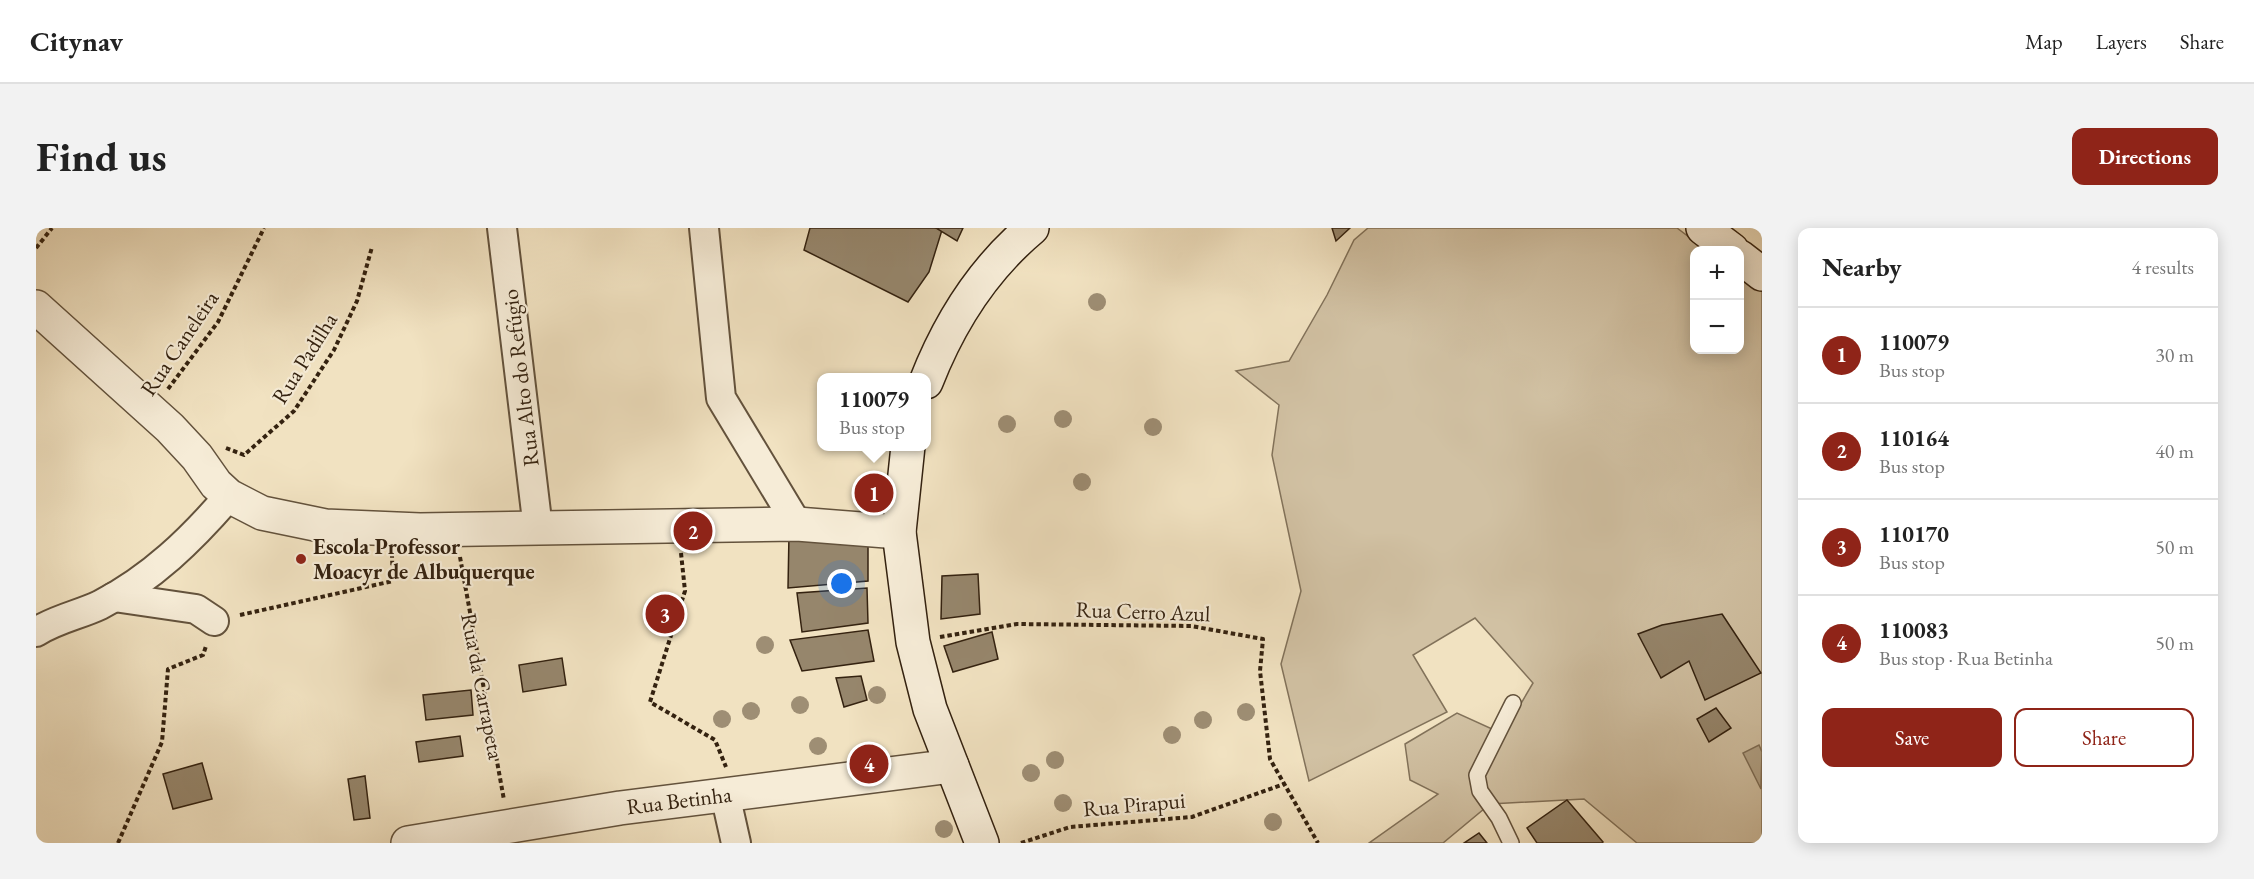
<!DOCTYPE html>
<meta charset="utf-8">
<style>
:root{--surface:#fff;--page:#f2f2f2;--text:#222;--muted:#767676;--line:#e0e0e0;--accent:#8f2418}
body{margin:0;font-family:"EB Garamond",serif;background:var(--page);color:var(--text)}
.controls{position:absolute;right:18px;top:18px;display:grid;overflow:hidden;border-radius:12px;box-shadow:0 3px 15px #0003}
.controls button{width:54px;height:54px;display:grid;place-items:center;padding:0;border:0;border-bottom:2px solid var(--line);background:var(--surface);color:var(--text);font:30px sans-serif}
.you{position:absolute;left:806px;top:356px;width:21px;height:21px;margin:-15px;border:4px solid #fff;border-radius:50%;background:#1a73e8;box-shadow:0 0 0 9px #1a73e833}
.badge{display:grid;place-items:center;width:39px;height:39px;border-radius:50%;background:var(--accent);color:#fff;font-size:20px;font-weight:700}
.pin{position:absolute;translate:-50% -50%;border:3px solid #fff;box-shadow:0 2px 6px #0006}
.popup{position:absolute;left:781px;top:145px;width:114px;height:78px;box-sizing:border-box;display:grid;place-content:center;border-radius:12px;background:var(--surface);filter:drop-shadow(0 2px 4px #0005);font-size:20px;white-space:nowrap;color:var(--muted)}
.popup b{font-size:22px;color:var(--text)}
.popup::after{content:'';position:absolute;left:50%;top:100%;margin-left:-12px;border:12px solid transparent;border-top-color:var(--surface)}
.list{margin:0;padding:0;list-style:none}
h2{display:flex;justify-content:space-between;align-items:center;height:78px;margin:0;padding:0 24px;font-size:26px}
h2 small{font-size:20px;font-weight:400;color:var(--muted)}
.list li{display:grid;grid-template-columns:39px 1fr auto;gap:18px;align-items:center;box-sizing:border-box;height:96px;padding:0 24px;border-top:2px solid var(--line)}
.list b{display:block;font-size:22px;white-space:nowrap}
.list p{margin:0;font-size:20px;white-space:nowrap;color:var(--muted)}
.list em{font-size:20px;font-style:normal;color:var(--muted)}
.actions{display:flex;gap:12px;padding:18px 24px}
.actions a{flex:1;padding:14px 0;border:2px solid var(--accent);border-radius:12px;text-align:center;font-size:21px;color:var(--accent)}
.actions .main{background:var(--accent);color:#fff}
.map{position:relative;flex:none;width:1726px;height:615px;overflow:hidden;border-radius:12px}
header{display:flex;align-items:center;gap:36px;box-sizing:border-box;height:84px;padding:0 30px;background:var(--surface);border-bottom:2px solid var(--line)}
header strong{font-size:28px}
nav{display:flex;gap:33px;margin-inline-start:auto;font-size:21px}
.intro{display:flex;align-items:center;justify-content:space-between;box-sizing:border-box;height:144px;padding:0 36px}
h1{margin:0;font-size:42px}
.button{padding:15px 27px;border-radius:12px;background:var(--accent);color:#fff;font-size:21px;font-weight:700}
main{display:flex;gap:36px;padding:0 36px}
aside{flex:1;background:var(--surface);border-radius:12px;box-shadow:0 3px 15px #0003}
.map>svg:first-child{display:block}
.green{fill:#d1c1a3;stroke:#82725a;stroke-width:1.5}
.water{fill:#b1a185;stroke:#7f6e56;stroke-width:1.5}
.building{fill:#96866c;stroke:#342210;stroke-width:1.5}
.lines{fill:none;stroke-linecap:round;stroke-linejoin:round}
.service-casing{stroke:#63523c;stroke-width:18}
.minor-casing{stroke:#63523c;stroke-width:32}
.tertiary-casing{stroke:#63523c;stroke-width:36}
.secondary-casing{stroke:#342210;stroke-width:36}
.path{stroke:#342210;stroke-width:4;stroke-dasharray:4.5 3;stroke-linecap:butt}
.service{stroke:#f6ecd7;stroke-width:15}
.minor{stroke:#f6ecd7;stroke-width:28}
.tertiary{stroke:#f6ecd7;stroke-width:33}
.secondary{stroke:#f6ecd7;stroke-width:33}
.tree{fill:#9e8e74}
.poi-dot{fill:#8f2418;stroke:#f6ecd7;stroke-width:2}
.labels{text-anchor:middle;stroke-width:4.5;stroke-linejoin:round;paint-order:stroke}
.street-label{font-size:22px;fill:#342210;stroke:#f6ecd7}
.poi-label{font-size:22px;font-weight:bold;fill:#342210;stroke:#f6ecd7;text-anchor:start}
</style>
<header>
<strong>Citynav</strong>
<nav><a>Map</a><a>Layers</a><a>Share</a></nav>
</header>
<div class="intro"><h1>Find us</h1><a class="button">Directions</a></div>
<main>
<div class="map">
<svg width="1726" height="615" viewBox="0 0 1726 615">
<rect width="100%" height="100%" fill="#f1e2c1"/>
<filter id="stains"><feTurbulence type="fractalNoise" baseFrequency=".00333" numOctaves="4"/><feColorMatrix values="0 0 0 0 .2 0 0 0 0 .09 0 0 0 0 .02 0 0 0 .5 -.17"/></filter>
<radialGradient id="worn" r=".72"><stop offset=".6" stop-color="#630" stop-opacity="0"/><stop offset="1" stop-color="#630" stop-opacity=".3"/></radialGradient>
<polygon class="green" points="1332,0 1641,0 1670,22 1658,22 1658,122 1704,122 1704,49 1726,62 1726,615 1601,615 1548,571 1454,576 1407,615 1333,615 1402,566 1374,552 1369,516 1421,485 1467,506 1497,455 1439,390 1377,427 1411,484 1273,553 1245,436 1265,363 1236,227 1243,177 1200,143 1253,133 1291,67 1318,12"/>
<polygon class="water" points="1723,517 1726,524 1725,561 1707,525"/>
<g class="building">
<polygon points="774,0 904,0 906,2 893,44 872,74 768,22"/>
<polygon points="900,0 927,0 921,13"/>
<polygon points="1296,0 1314,0 1300,13"/>
<polygon points="753,306 832,306 832,353 752,360"/>
<polygon points="942,346 944,386 905,391 906,348"/>
<polygon points="831,360 832,395 766,404 761,365"/>
<polygon points="1686,386 1725,445 1669,472 1653,433 1625,450 1602,406 1626,397"/>
<polygon points="832,402 838,433 766,443 754,412"/>
<polygon points="956,404 962,431 917,444 908,418"/>
<polygon points="526,430 530,457 487,464 483,437"/>
<polygon points="825,448 831,472 808,479 800,450"/>
<polygon points="435,462 437,487 390,492 387,467"/>
<polygon points="1680,480 1695,500 1673,514 1661,491"/>
<polygon points="424,508 427,528 383,534 380,514"/>
<polygon points="166,535 176,571 137,581 127,546"/>
<polygon points="329,548 334,590 318,592 312,551"/>
<polygon points="1531,572 1567,614 1566,615 1501,615 1491,600"/>
<polygon points="1443,605 1451,615 1428,615"/>
</g>
<g class="lines">
<defs>
<polyline id="service" points="1475,615 1463,590 1444,563 1441,547 1477,475"/>
<g id="minor">
<polyline points="466,0 502,301"/>
<polyline points="668,0 685,170 761,296"/>
<polyline points="78,369 160,381 178,393"/>
<path d="M0,404C20,391 43,387 64,377C116,350 155,312 193,268"/>
<polyline points="689,566 700,615"/>
</g>
<g id="tertiary">
<polyline points="0,79 134,200 161,229 180,256 193,268 226,285 289,298 384,302 761,296 863,304"/>
<polyline points="372,615 584,580 916,538"/>
</g>
<g id="secondary">
<polyline points="1667,0 1696,22"/>
<polyline points="1704,29 1726,46"/>
<path d="M890,154C913,95 947,41 996,0"/>
<polyline points="872,218 863,304 877,414 894,481 946,615"/>
</g>
</defs>
<use href="#service" class="service-casing"/>
<use href="#minor" class="minor-casing"/>
<use href="#tertiary" class="tertiary-casing"/>
<use href="#secondary" class="secondary-casing"/>
<g class="path">
<polyline points="0,20 16,0"/>
<polyline points="132,161 182,94 228,0"/>
<polyline points="190,220 208,227 258,183 298,122 321,73 336,19"/>
<polyline points="645,325 649,363 614,474 679,512 690,539"/>
<polyline points="424,329 468,572"/>
<polyline points="204,387 357,353 356,328"/>
<polyline points="904,409 981,396 1155,398 1227,411 1224,443 1234,531 1282,615"/>
<polyline points="82,615 126,514 132,441 167,427 170,418"/>
<polyline points="985,615 1034,599 1156,589 1248,556"/>
</g>
<use href="#service" class="service"/>
<use href="#minor" class="minor"/>
<use href="#tertiary" class="tertiary"/>
<use href="#secondary" class="secondary"/>
</g>
<g class="tree">
<circle cx="1061" cy="74" r="9"/>
<circle cx="1027" cy="191" r="9"/>
<circle cx="971" cy="196" r="9"/>
<circle cx="1117" cy="199" r="9"/>
<circle cx="1046" cy="254" r="9"/>
<circle cx="729" cy="417" r="9"/>
<circle cx="841" cy="467" r="9"/>
<circle cx="764" cy="477" r="9"/>
<circle cx="715" cy="483" r="9"/>
<circle cx="1210" cy="484" r="9"/>
<circle cx="686" cy="491" r="9"/>
<circle cx="1167" cy="492" r="9"/>
<circle cx="1136" cy="507" r="9"/>
<circle cx="782" cy="518" r="9"/>
<circle cx="1019" cy="532" r="9"/>
<circle cx="995" cy="545" r="9"/>
<circle cx="1027" cy="575" r="9"/>
<circle cx="1237" cy="594" r="9"/>
<circle cx="908" cy="601" r="9"/>
</g>
<circle class="poi-dot" cx="265" cy="331" r="6"/>
<g class="labels">
<g class="street-label">
<text transform="translate(143 115) rotate(-56)" y="8">Rua Caneleira</text>
<text transform="translate(268 130) rotate(-58)" y="8">Rua Padilha</text>
<text transform="translate(484 150) rotate(-97)" y="8">Rua Alto do Refúgio</text>
<text transform="translate(1107 383) rotate(2)" y="8">Rua Cerro Azul</text>
<text transform="translate(447 458) rotate(79)" y="8">Rua da Carrapeta</text>
<text transform="translate(643 572) rotate(-7)" y="8">Rua Betinha</text>
<text transform="translate(1098 576) rotate(-5)" y="8">Rua Pirapui</text>
</g>
<g class="poi-label">
<text x="277" y="326">Escola Professor<tspan x="277" dy="25">Moacyr de Albuquerque</tspan></text>
</g>
</g>
<rect width="100%" height="100%" filter="url(#stains)"/>
<rect width="100%" height="100%" fill="url(#worn)"/>
</svg>
<div class="controls">
<button>+</button>
<button>−</button>
</div>
<div class="you"></div>
<div class="pin badge" style="left:838px;top:265px">1</div>
<div class="popup"><b>110079</b>Bus stop</div>
<div class="pin badge" style="left:657px;top:303px">2</div>
<div class="pin badge" style="left:629px;top:386px">3</div>
<div class="pin badge" style="left:833px;top:536px">4</div>
</div>
<aside>
<h2>Nearby<small>4 results</small></h2>
<ul class="list">
<li><span class="badge">1</span><div><b>110079</b><p>Bus stop</p></div><em>30 m</em></li>
<li><span class="badge">2</span><div><b>110164</b><p>Bus stop</p></div><em>40 m</em></li>
<li><span class="badge">3</span><div><b>110170</b><p>Bus stop</p></div><em>50 m</em></li>
<li><span class="badge">4</span><div><b>110083</b><p>Bus stop · Rua Betinha</p></div><em>50 m</em></li>
</ul>
<div class="actions"><a class="main">Save</a><a>Share</a></div>
</aside>
</main>
